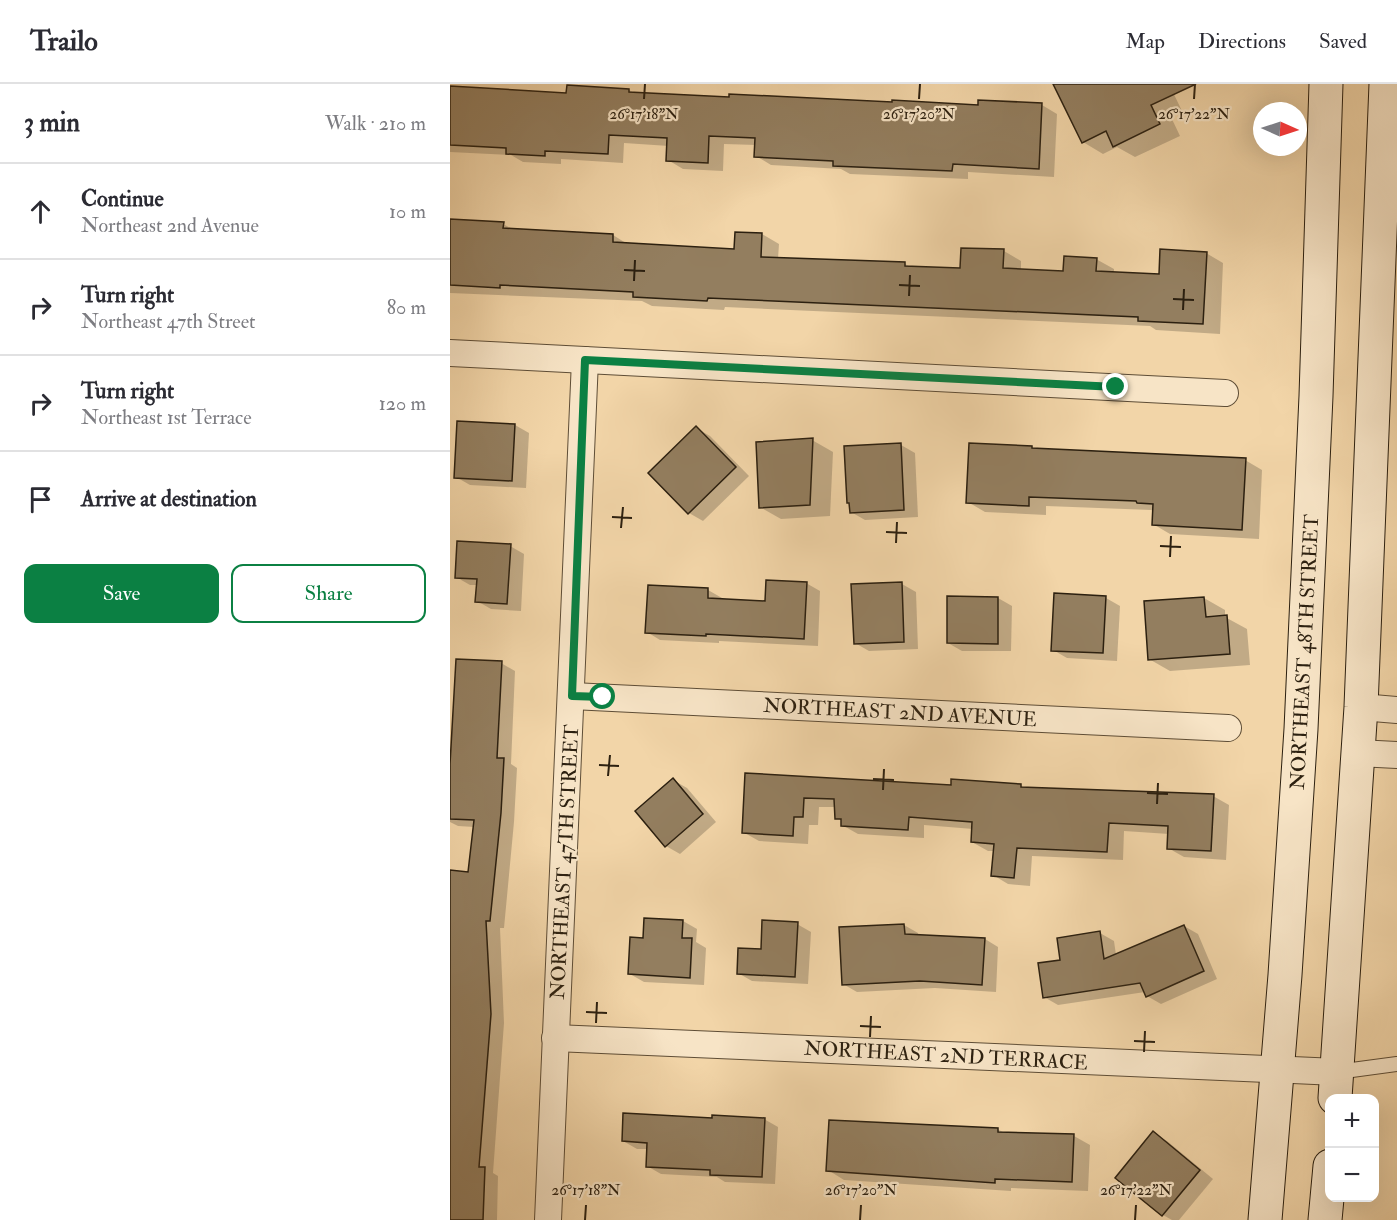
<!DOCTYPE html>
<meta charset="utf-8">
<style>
:root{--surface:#fff;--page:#f7f7f7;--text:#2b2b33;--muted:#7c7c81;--line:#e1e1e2;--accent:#0b8043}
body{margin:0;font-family:"IM FELL Double Pica",serif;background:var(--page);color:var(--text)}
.controls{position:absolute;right:18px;bottom:18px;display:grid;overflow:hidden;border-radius:12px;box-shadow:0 6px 24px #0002}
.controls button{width:54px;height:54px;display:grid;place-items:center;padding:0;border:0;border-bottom:2px solid var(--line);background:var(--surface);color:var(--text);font:30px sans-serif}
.compass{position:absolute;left:803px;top:18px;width:54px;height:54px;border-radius:50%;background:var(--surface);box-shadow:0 6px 24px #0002;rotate:93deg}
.stop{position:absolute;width:18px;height:18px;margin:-14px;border:4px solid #0b8043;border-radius:50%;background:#fff}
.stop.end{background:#0b8043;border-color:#fff;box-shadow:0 2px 6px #0008}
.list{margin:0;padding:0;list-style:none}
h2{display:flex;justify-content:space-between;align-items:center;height:78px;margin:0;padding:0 24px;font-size:26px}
h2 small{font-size:20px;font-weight:400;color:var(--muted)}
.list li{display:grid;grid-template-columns:39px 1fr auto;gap:18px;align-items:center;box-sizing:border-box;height:96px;padding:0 24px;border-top:2px solid var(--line)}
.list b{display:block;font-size:22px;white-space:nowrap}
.list p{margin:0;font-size:20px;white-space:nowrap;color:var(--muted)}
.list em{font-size:20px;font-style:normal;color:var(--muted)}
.actions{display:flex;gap:12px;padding:18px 24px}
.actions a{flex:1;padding:14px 0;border:2px solid var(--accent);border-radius:12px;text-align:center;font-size:21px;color:var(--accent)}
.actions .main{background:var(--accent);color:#fff}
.icon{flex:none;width:33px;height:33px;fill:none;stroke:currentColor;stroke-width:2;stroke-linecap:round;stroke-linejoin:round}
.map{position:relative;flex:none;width:947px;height:1136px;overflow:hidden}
header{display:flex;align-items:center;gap:36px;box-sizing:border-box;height:84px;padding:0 30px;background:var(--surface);border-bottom:2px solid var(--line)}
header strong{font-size:28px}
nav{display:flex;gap:33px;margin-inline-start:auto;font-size:21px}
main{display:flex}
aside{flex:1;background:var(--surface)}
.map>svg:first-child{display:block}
.shadow{fill:#0003}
.building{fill:#937e5f;stroke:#2c2010;stroke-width:1.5}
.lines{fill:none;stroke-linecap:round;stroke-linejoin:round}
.service-casing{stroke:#5e4d36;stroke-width:16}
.minor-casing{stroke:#5e4d36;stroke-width:28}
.secondary-casing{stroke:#2c2010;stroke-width:35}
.service{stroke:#f7e4c6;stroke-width:14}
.minor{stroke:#f7e4c6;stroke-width:26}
.secondary{stroke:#f7e4c6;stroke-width:33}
.route{stroke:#0b8043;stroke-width:8}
.ticks{fill:none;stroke:#2c2010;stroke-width:2}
.labels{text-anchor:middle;stroke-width:4.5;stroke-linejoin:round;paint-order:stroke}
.street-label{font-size:20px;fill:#2c2010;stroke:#f7e4c6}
.ticks-label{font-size:15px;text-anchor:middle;fill:#2c2010;stroke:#f7e4c6;stroke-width:4.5;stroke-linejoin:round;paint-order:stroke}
</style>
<header>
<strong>Trailo</strong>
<nav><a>Map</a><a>Directions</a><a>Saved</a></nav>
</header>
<main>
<aside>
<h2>3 min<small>Walk · 210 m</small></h2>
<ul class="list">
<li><svg class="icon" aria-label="ahead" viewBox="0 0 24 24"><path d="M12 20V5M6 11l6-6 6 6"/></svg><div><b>Continue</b><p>Northeast 2nd Avenue</p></div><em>10 m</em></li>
<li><svg class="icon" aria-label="right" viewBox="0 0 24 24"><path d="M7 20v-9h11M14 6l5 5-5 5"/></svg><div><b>Turn right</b><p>Northeast 47th Street</p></div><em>80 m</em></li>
<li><svg class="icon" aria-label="right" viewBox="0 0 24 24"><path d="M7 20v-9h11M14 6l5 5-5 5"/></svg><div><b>Turn right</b><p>Northeast 1st Terrace</p></div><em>120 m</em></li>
<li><svg class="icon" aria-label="arrive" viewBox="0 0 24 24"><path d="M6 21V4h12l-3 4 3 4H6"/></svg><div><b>Arrive at destination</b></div></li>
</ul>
<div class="actions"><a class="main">Save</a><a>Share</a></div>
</aside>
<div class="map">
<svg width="947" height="1136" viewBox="0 0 947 1136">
<rect width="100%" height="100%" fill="#f2d5a8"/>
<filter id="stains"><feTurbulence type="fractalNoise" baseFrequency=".00333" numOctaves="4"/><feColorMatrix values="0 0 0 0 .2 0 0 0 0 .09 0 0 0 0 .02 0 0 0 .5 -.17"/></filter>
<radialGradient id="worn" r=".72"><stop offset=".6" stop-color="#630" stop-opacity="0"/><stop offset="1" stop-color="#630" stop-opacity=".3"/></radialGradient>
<g class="shadow">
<polygon points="607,0 719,0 732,27 721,33 730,52 685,73 667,63 653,70 633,58"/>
<polygon points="0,2 16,3 21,5 118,10 118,3 179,6 186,10 529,22 592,21 607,30 604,93 518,88 518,95 400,90 391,85 321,81 306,72 306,61 274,60 273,87 233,85 218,76 219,62 174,59 173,79 111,75 111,80 73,78 61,71 0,68"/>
<polygon points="0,137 53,140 64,146 163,151 179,161 285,166 312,150 329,160 328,175 455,180 461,183 512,185 554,167 571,177 571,186 614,188 646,175 664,185 664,190 710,192 756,169 773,179 770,250 706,246 700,242 275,223 274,226 202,222 192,217 0,209"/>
<polygon points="65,341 79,349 76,404 20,401 6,393"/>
<polygon points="246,344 260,352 299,392 253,437 239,429"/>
<polygon points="362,356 383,368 380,432 331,435 310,423"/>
<polygon points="451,361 465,369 468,433 415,436 401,428"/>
<polygon points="582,364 586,366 795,376 812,386 809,455 720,450 703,440 704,427 701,426 596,422 596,431 535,428 518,418"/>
<polygon points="60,462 74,470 71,527 41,525 27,517 28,501 20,501 6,493"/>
<polygon points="356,499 370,507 368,562 269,557 269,559 210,556 197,548 258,506 272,514 272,517 316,519"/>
<polygon points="452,500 466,508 468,565 419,567 405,559"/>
<polygon points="548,514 562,522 561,567 512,567 498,559"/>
<polygon points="656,514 670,522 667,577 617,574 603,566"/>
<polygon points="754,514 775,526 775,533 797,545 800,581 720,587 699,575"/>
<polygon points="51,579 65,587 61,680 67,684 64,738 54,844 50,844 54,939 43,1089 48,1092 47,1136 0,1136 0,788 19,789 24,743 8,742 0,738 0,673 2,673"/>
<polygon points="296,691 502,703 571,702 575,704 763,712 779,721 776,776 734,773 718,764 719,750 674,747 673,776 582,772 580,802 558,800 543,791 545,767 538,767 522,758 523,745 474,741 474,754 408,750 392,741 393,737 386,734 386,723 369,723 368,741 359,741 358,760 309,757 293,748"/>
<polygon points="223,696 237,704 266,738 230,770 216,762 187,727"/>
<polygon points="196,835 233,837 247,845 246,858 256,864 254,901 194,898 180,890 195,856"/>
<polygon points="347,840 361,848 358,900 302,897 288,889 312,866"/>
<polygon points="454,841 468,849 468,852 535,855 548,863 546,908 485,904 407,908 393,900 391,844"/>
<polygon points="734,842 748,850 767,895 711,920 697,912 695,908 608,921 594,913 650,849 664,857 666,871"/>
<polygon points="264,1035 314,1035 328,1043 325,1100 275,1098 267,1093 211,1090 197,1082 198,1065 187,1065 173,1057"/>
<polygon points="547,1045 555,1049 624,1052 640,1061 638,1107 561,1104 561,1107 394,1096 378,1086"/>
<polygon points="703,1049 717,1057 763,1095 729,1136 722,1136 713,1131 668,1093"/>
</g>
<g class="building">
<polygon points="603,0 746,0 701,21 710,40 663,63 656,47 632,59"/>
<polygon points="117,1 179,5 179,8 279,13 279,10 442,18 442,16 528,21 528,16 592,19 589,85 503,80 502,87 383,82 383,77 304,73 305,54 259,52 258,79 216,77 217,54 159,51 158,70 95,67 95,72 56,70 56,64 0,61 0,2 116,9"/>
<polygon points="0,135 54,138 53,144 163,150 163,158 284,165 285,148 312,149 311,173 455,178 455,182 510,184 511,164 554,165 553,184 613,187 614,172 647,174 646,187 709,190 710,165 757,168 753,240 688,237 688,233 258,214 257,217 183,213 183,208 50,201 50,204 0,201"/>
<polygon points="7,337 65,340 62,397 4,394"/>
<polygon points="246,342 286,383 238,430 198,389"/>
<polygon points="363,354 360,421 309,424 306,358"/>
<polygon points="451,359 454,426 400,429 399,419 397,419 394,362"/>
<polygon points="519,359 582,362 582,364 796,374 792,446 702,441 703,420 687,419 686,417 579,413 579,422 516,419"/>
<polygon points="7,457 61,460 57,520 25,518 27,495 5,494"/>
<polygon points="316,496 357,498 354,555 256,550 256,552 195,549 198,501 258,504 258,514 315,517"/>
<polygon points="452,498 454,558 404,560 401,500"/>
<polygon points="604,509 656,512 653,569 601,567"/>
<polygon points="497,512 548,513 548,560 497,559"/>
<polygon points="754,513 756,533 777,531 780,570 698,576 694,517"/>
<polygon points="6,575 52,577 47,674 54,674 51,729 40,837 36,837 41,930 29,1083 35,1083 33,1136 0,1136 0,786 18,788 24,736 0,735 0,680"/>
<polygon points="295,689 501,701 501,695 571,700 571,703 764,710 761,767 717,765 718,742 659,739 657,768 567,764 564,794 541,792 544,760 521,758 522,738 459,733 458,746 391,742 391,735 385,735 384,715 354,714 353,733 344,733 343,752 292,749"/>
<polygon points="223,694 253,730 215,763 185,727"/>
<polygon points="194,834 233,836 232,854 242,854 240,894 178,890 180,853 193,854"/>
<polygon points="312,836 348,838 345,893 287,890 288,864 311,865"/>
<polygon points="454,840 455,850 535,854 532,901 470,897 392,901 389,843"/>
<polygon points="734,841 754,887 696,913 690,899 593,914 588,879 610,876 607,854 650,847 654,875"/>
<polygon points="173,1029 262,1034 262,1031 315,1034 312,1093 260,1091 260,1086 196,1083 197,1059 172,1057"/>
<polygon points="379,1036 548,1044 548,1048 624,1050 622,1098 545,1095 545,1099 376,1087"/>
<polygon points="703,1047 750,1086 712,1132 665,1094"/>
</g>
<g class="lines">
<defs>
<polyline id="service" points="887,988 947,980"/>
<g id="minor">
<polyline points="0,269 775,309"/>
<polyline points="122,612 778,644"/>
<polyline points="911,623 947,626"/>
<polyline points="908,669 947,671"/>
<polyline points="105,954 887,988"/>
<polyline points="98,1136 135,276"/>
</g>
<g id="secondary">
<polyline points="885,1014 911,623 936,0"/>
<polyline points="815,1136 835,891 851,645 866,312 876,0"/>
<polyline points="875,1136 880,1082"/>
</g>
</defs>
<use href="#service" class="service-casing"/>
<use href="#minor" class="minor-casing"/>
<use href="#secondary" class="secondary-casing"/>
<use href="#service" class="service"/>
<use href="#minor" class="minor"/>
<use href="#secondary" class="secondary"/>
</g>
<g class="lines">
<polyline class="route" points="153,613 122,612 135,276 666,303"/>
</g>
<path class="ticks" d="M194,15L195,0M469,15L470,0M744,15L745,0M174,186L195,187M184,197L185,176M449,201L470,202M459,212L460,191M723,215L744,216M733,226L734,205M162,433L182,434M171,444L173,423M436,448L457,449M446,459L447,438M710,462L731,463M720,473L721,452M149,681L169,682M158,692L160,671M423,695L444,696M433,706L434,685M697,709L718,710M707,720L708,699M136,928L157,929M146,939L147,918M410,942L431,943M420,953L421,932M684,957L705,958M694,968L695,947M135,1136L136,1121M410,1136L411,1121M685,1136L686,1121"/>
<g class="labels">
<g class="street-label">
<text transform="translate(854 568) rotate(-87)" y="7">NORTHEAST 48TH STREET</text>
<text transform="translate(450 628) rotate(3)" y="7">NORTHEAST 2ND AVENUE</text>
<text transform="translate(114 778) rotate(-87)" y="7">NORTHEAST 47TH STREET</text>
<text transform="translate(496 971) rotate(3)" y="7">NORTHEAST 2ND TERRACE</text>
</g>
</g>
<g class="ticks-label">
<text x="194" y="35">26°17'18"N</text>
<text x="469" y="35">26°17'20"N</text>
<text x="744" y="35">26°17'22"N</text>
<text x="136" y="1111">26°17'18"N</text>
<text x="411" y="1111">26°17'20"N</text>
<text x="686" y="1111">26°17'22"N</text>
</g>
<rect width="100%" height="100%" filter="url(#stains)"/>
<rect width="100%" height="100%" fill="url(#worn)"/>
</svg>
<div class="controls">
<button>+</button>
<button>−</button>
</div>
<svg class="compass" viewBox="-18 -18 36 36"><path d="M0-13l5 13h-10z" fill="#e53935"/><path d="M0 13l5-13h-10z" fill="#7c7c81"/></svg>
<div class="stop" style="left:153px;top:613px"></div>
<div class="stop end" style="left:666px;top:303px"></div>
</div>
</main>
